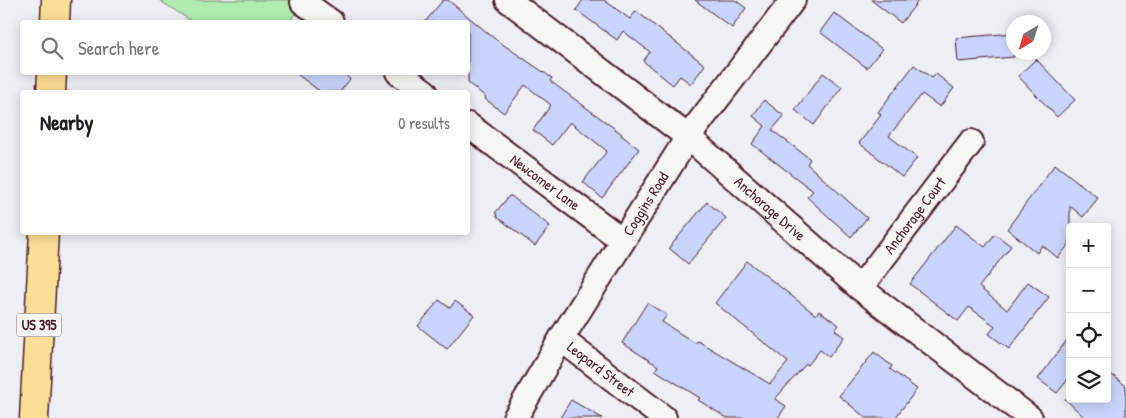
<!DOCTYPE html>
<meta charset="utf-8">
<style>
:root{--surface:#fff;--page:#f2f2f2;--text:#202124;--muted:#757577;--line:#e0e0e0}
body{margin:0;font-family:"Patrick Hand",sans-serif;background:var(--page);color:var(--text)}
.controls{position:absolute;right:15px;bottom:15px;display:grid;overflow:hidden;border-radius:5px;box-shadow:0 2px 12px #0003}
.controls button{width:45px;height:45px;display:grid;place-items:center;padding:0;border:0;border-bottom:1px solid var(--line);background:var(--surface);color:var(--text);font:25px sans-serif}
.compass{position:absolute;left:1006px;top:15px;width:45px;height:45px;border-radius:50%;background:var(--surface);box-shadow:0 2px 12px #0003;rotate:218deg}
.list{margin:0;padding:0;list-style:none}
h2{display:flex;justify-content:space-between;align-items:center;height:65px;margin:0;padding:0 20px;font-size:21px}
h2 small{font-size:16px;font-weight:400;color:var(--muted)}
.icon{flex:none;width:28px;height:28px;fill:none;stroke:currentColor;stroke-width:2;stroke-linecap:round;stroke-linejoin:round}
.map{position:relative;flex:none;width:1126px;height:418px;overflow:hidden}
.search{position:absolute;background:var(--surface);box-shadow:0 2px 12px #0003;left:20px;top:20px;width:450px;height:55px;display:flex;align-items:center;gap:12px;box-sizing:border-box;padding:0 18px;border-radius:5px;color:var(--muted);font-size:19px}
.panel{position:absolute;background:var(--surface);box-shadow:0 2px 12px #0003;left:20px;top:90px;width:450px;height:145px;border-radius:5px}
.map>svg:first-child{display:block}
.grass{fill:#b1edb2;stroke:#7e866e}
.building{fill:#cbd4fc;stroke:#4a1f2b}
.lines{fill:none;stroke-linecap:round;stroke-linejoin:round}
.minor-casing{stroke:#4a1f2b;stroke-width:28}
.highway-casing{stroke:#4a1f2b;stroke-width:31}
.minor{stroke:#f6f6f2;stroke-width:24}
.highway{stroke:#fdde96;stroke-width:28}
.labels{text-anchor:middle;stroke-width:5;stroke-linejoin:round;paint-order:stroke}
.shield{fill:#f6f6f2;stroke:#7e6067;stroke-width:1}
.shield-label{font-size:14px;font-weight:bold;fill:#4a1f2b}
.street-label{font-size:15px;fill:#4a1f2b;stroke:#f6f6f2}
</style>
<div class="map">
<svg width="1126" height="418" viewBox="0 0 1126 418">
<rect width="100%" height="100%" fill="#edeff4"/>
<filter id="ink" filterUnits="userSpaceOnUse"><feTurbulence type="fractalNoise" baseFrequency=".02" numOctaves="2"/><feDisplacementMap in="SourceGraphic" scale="10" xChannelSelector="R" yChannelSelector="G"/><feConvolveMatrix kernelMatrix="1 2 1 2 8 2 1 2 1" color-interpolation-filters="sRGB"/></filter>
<g filter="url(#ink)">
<polygon class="grass" points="159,0 304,0 289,22 193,22"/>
<g class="building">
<polygon points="443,0 448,0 495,39 552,78 550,81 622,134 621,135 639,149 602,198 583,182 607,151 570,122 552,145 533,130 551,105 525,85 504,113 485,99 486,97 468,83 468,22 425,22"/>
<polygon points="583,0 604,0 630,19 636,11 705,65 691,84 680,76 673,85 643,61 650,52 623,31 617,40 576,10"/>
<polygon points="695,0 735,0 746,8 732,28"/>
<polygon points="871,0 919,0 901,23"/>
<polygon points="834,13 882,49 867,68 820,32"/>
<polygon points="1014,33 1014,57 958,62 956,38"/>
<polygon points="1036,59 1075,100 1057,117 1018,76"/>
<polygon points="914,65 932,78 936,74 954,88 940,107 922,94 889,136 917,158 902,177 859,143 881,115 878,112"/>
<polygon points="294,72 342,72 350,79 340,92 321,92"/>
<polygon points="823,73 842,87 814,125 795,110"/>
<polygon points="764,100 784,116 772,130 810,159 807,164 867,218 851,237 807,197 813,191 752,144 765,126 753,116"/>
<polygon points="1055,164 1098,198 1083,217 1070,206 1070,243 1058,258 1042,245 1037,253 1007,229"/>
<polygon points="509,196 511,196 550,226 535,246 496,216 497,214 495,213"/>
<polygon points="707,202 726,218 688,264 669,248"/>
<polygon points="956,225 985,247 995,234 1011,246 979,287 1007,310 1028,282 1049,297 1009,349 989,334 995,326 969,307 958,321 910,284"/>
<polygon points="747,261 816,315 819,311 839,325 835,330 844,337 829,357 820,350 808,365 806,364 775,399 786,406 778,418 727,418 698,400 700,398 655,370 658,366 622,343 647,303 667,315 662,322 695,343 698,341 770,384 788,362 715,303"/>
<polygon points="439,300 450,308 455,301 474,315 447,349 418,326"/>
<polygon points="1070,336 1070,377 1057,393 1038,379"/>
<polygon points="874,352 892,366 890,369 917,389 895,418 866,418 839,396"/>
<polygon points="1107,371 1126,386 1126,418 1085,418 1065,399 1107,399"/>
<polygon points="571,400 602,418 560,418"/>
</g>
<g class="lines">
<defs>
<g id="minor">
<path id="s1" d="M508,0L688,137L860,288L1030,418"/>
<polyline points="303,2 331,22"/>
<polyline points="398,72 425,92"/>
<path id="s2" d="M468,125L622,240"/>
<path id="s3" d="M860,288L971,142"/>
<path id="s4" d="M561,339L664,418"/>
<path id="s5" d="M515,418L561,339L688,137L793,0"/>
</g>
<g id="highway">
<polyline points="55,22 56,0"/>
<polyline points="51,92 52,72"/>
<polyline points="34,418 44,232"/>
</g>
</defs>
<use href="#minor" class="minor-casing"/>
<use href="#highway" class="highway-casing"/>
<use href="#minor" class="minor"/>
<use href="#highway" class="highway"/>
</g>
</g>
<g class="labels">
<rect class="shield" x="16.5" y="313.5" width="45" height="23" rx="4"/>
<g class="shield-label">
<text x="39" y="330">US 395</text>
</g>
<g class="street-label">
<text dy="5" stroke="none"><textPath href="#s2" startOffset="96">Newcomer Lane</textPath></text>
<text dy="5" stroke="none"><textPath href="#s5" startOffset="251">Coggins Road</textPath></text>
<text dy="5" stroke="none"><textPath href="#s1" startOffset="335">Anchorage Drive</textPath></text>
<text dy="5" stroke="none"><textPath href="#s3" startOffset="91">Anchorage Court</textPath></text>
<text dy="5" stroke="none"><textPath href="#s4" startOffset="50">Leopard Street</textPath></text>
</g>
</g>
</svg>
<div class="controls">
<button>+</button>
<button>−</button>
<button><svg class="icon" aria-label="locate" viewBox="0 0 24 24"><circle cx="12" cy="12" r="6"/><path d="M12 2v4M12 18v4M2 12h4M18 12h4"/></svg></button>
<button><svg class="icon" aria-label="layers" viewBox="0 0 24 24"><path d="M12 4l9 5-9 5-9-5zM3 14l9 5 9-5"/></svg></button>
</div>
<svg class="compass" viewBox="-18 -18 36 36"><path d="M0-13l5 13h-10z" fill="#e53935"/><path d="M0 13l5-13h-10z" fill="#757577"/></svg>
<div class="search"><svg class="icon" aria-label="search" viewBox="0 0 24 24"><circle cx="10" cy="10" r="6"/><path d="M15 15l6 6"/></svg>Search here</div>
<section class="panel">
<h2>Nearby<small>0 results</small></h2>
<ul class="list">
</ul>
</section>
</div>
